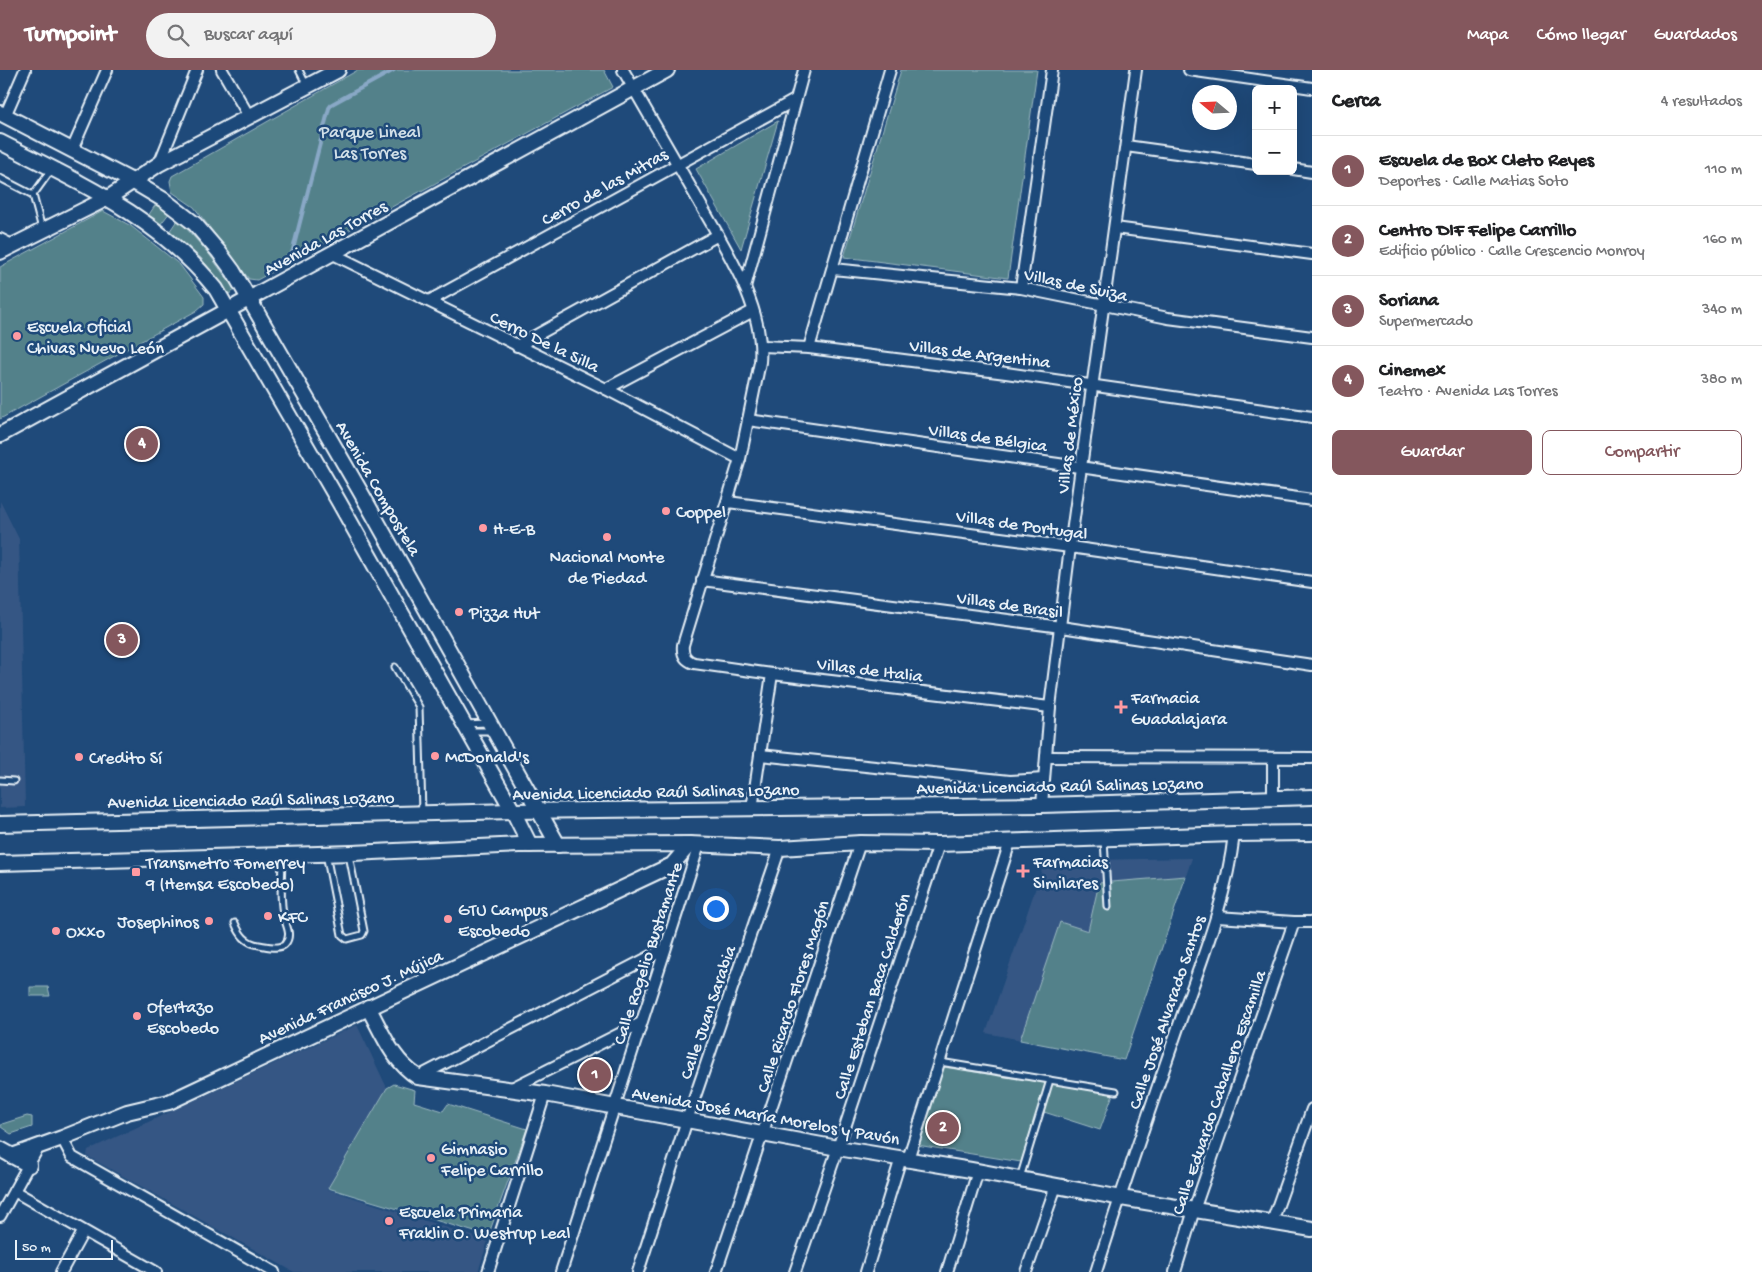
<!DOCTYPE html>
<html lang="es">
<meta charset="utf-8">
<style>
:root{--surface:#fff;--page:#f2f2f2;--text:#202124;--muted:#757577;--line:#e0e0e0;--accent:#84575d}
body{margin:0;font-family:"Gochi Hand",sans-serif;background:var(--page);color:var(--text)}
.controls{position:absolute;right:15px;top:15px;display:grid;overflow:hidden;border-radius:8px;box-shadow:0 5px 20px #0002}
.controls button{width:45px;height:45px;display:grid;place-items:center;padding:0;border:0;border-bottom:1px solid var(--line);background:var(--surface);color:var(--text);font:25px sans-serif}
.compass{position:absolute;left:1192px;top:15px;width:45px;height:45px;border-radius:50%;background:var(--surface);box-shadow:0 5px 20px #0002;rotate:289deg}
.scale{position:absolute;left:15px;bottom:12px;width:98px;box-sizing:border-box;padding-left:5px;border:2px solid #e8f1f8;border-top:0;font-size:14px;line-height:18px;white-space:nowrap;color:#e8f1f8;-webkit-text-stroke:4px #1f4a7a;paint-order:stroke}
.you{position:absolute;left:715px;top:838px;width:18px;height:18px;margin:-12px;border:4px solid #fff;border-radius:50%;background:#1a73e8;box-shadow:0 0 0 8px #1a73e833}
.badge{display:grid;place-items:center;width:32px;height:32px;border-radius:50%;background:var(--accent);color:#fff;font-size:16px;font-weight:700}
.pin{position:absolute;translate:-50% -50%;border:2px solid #fff;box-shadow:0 1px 5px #0006}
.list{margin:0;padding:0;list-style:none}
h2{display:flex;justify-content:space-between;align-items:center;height:65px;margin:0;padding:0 20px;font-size:21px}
h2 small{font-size:16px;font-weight:400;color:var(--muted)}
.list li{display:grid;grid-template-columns:32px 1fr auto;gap:15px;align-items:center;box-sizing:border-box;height:70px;padding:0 20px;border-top:1px solid var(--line)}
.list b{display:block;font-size:19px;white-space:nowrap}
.list p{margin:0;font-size:16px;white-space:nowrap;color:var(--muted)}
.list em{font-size:16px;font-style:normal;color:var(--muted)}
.actions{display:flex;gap:10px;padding:15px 20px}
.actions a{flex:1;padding:11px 0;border:1px solid var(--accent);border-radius:8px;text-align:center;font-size:18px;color:var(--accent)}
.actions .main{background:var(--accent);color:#fff}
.icon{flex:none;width:28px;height:28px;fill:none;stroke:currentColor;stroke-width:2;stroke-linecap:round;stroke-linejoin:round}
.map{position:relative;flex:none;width:1312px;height:1202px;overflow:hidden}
header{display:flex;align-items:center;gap:30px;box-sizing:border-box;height:70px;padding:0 25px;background:var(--accent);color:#fff}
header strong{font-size:24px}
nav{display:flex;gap:28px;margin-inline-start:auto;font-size:18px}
.search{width:350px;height:45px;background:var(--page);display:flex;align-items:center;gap:12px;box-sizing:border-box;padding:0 18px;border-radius:28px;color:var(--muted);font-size:19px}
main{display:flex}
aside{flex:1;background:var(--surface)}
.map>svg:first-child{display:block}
.built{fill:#365784}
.green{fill:#52818a;stroke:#9db9c1}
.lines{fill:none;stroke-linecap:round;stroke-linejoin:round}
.stream{stroke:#89a8c6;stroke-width:4}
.lane-casing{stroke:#e8f1f8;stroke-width:9}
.street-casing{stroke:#e8f1f8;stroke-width:14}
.secondary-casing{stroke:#e8f1f8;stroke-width:18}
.lane{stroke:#1f4a7a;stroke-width:5}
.street{stroke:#1f4a7a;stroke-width:10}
.secondary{stroke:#1f4a7a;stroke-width:14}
.poi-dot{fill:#ff9aa2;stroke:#1f4a7a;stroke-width:2}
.labels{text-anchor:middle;stroke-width:5;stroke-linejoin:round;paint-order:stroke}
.park-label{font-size:18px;fill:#d2e0e8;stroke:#1f4a7a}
.street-label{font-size:18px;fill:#e8f1f8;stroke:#1f4a7a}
.poi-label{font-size:18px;fill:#e8f1f8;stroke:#1f4a7a;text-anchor:start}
</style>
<header>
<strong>Turnpoint</strong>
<div class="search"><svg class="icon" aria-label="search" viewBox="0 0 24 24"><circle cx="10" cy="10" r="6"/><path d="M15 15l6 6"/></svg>Buscar aquí</div>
<nav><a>Mapa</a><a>Cómo llegar</a><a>Guardados</a></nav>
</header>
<main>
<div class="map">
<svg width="1312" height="1202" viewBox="0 0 1312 1202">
<rect width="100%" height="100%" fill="#1f4a7a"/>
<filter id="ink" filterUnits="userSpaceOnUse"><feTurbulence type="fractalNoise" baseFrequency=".02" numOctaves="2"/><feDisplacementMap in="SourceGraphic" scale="10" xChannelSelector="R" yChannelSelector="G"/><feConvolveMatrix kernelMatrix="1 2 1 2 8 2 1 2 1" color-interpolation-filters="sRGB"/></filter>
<g filter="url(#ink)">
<g class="built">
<polygon points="0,431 19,469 25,737 0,738"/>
<polygon points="1192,788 1124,990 986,963 1045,791"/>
<polygon points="357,955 387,1018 327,1119 488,1171 478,1202 294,1202 87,1086 88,1080"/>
</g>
<g class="green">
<polygon points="358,0 604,0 613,17 257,210 249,209 194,137 172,122 170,111 172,106"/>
<polygon points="901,0 1037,0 1008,208 844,187"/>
<polygon points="778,51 741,179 696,99"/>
<polygon points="156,134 170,142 160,155 148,146"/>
<polygon points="103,141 131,156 180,195 204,227 204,234 196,241 0,349 0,197"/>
<polygon points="178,149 209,184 235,220 229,224 201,188 169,162"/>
<polygon points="1186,806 1124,990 1020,970 1060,852 1088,861 1099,813"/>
<polygon points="30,917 48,917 50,926 30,926"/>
<polygon points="943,997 1046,1013 1021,1092 917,1075"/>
<polygon points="394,1014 415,1020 414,1032 443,1041 448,1034 527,1059 488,1166 328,1118 387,1018"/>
<polygon points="1052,1014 1113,1024 1100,1060 1044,1042"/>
<polygon points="27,1046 32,1047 32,1057 11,1064 1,1057 2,1054"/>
</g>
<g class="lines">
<polyline class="stream" points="289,195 329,38 332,34 394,0"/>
<defs>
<g id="lane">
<polyline points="299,0 307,16"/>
<polyline points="0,108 33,125"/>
<polyline points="42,159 33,125 51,100"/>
<polyline points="395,597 419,637 422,742"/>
<polyline points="465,654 487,653"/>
<polyline points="471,661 493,661"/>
<polyline points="0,710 14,711"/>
<polyline points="1104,770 1108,837"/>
<polyline points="326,784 342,865 347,869 362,865 364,861 349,785"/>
<path d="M235,853C240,865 246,873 259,875C266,876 280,880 285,874C292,866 287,857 284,848C279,829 282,806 282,786"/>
<polyline points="940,992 1116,1021"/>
<polyline points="1020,1108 1050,1010"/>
</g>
<g id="street">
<polyline points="222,0 250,48"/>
<path d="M623,0C648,43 673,86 698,130C724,177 765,236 760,292L740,389L683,575C682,584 685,590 694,593L772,604L1050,637"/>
<polyline points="1189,0 1312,18"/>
<polyline points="5,46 25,0"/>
<polyline points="1126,76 1256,94"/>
<polyline points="72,80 107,0"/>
<polyline points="159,94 197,0"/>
<polyline points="1293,99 1312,102"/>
<polyline points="1115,158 1312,184"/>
<polyline points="0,169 12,175"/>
<polyline points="333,184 606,319 740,389"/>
<polyline points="833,199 1021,218 1168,248 1312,267"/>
<polyline points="745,217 804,0"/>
<polyline points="1021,218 1052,0"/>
<polyline points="429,231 795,30"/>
<polyline points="517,276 718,165"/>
<polyline points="762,276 809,278 1006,303 1312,347"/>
<polyline points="809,278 890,0"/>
<polyline points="606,319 753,241"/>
<polyline points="748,350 1312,430"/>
<polyline points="728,432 1070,477 1312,512"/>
<polyline points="702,510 1061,557 1312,595"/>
<polyline points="760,685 1010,711 1044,709"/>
<polyline points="1046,687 1312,688"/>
<polyline points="1273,688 1273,728"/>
<polyline points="1042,735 1050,637 1070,477 1136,0"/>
<polyline points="752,739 772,604"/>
<polyline points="1217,847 1294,852 1312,852"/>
<polyline points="418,1007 665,879"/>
<polyline points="510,1019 641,953"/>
<polyline points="62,1068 72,1087 274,1202"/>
<polyline points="908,1089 1010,772"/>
<polyline points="14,1121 156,1202"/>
<polyline points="0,1146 39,1076"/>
<polyline points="1272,1152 1312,1039"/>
<polyline points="61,1202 83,1162"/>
<polyline points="488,1202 545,1024"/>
<polyline points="561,1202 699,775"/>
<polyline points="638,1202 687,1050 780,778"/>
<polyline points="716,1202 860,773"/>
<polyline points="795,1202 838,1078 939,774"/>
<polyline points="866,1202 901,1088"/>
<polyline points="947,1202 978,1101"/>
<polyline points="1026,1202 1056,1116"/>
<path d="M1096,1202C1123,1116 1153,1031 1182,946C1203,887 1227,827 1234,764"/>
<polyline points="1175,1202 1194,1140 1294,852"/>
</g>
<g id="secondary">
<polyline points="0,43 132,111 164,130 195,154 219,182 233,201 360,421 558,775"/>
<path d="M0,72C82,114 157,146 216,219L339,432L513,741L530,775"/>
<polyline points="0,182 108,128 159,94 338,0"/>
<polyline points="0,365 667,0"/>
<polyline points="0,754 513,741 1042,735 1312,727"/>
<polyline points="0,793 353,783 519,775 690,774 780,778 860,773 939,774 1234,764 1312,763"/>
<path d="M368,937C382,962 392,991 418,1007L545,1024L838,1078L971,1100L1127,1129L1312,1159"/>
<polyline points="0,1079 29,1095"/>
<polyline points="12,1086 62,1068 127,1042 169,1032 672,795 690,774"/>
</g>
</defs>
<use href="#lane" class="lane-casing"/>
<use href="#street" class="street-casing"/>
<use href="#secondary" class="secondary-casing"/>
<use href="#lane" class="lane"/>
<use href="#street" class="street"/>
<use href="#secondary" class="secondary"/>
</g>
</g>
<g class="poi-dot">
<circle cx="17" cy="266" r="5"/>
<circle cx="666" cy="441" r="5"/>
<circle cx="483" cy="458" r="5"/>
<circle cx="607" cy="467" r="5"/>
<circle cx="459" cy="542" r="5"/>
<path d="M1118.5 629.5h5v5h5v5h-5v5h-5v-5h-5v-5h5z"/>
<circle cx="435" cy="686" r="5"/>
<circle cx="79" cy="687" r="5"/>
<path d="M1020.5 793.5h5v5h5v5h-5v5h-5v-5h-5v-5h5z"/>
<rect x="131" y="797" width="10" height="10" rx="2.5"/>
<circle cx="268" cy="846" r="5"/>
<circle cx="448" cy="849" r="5"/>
<circle cx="209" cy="851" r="5"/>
<circle cx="56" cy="861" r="5"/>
<circle cx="137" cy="946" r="5"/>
<circle cx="431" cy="1088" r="5"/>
<circle cx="389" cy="1151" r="5"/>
</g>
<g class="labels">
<g class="park-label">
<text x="370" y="67">Parque Lineal<tspan x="370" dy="21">Las Torres</tspan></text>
</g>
<g class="street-label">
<text transform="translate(604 116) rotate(-29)" y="6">Cerro de las Mitras</text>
<text transform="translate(325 167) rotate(-29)" y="6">Avenida Las Torres</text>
<text transform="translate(1076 214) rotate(12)" y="6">Villas de Suiza</text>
<text transform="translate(545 271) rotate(26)" y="6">Cerro De la Silla</text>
<text transform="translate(980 283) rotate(7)" y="6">Villas de Argentina</text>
<text transform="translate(1069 365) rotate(-83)" y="6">Villas de México</text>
<text transform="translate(988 367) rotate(8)" y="6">Villas de Bélgica</text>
<text transform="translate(379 418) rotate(60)" y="6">Avenida Compostela</text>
<text transform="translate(1022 454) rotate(8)" y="6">Villas de Portugal</text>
<text transform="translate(1010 534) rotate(8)" y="6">Villas de Brasil</text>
<text transform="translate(870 599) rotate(7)" y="6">Villas de Italia</text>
<text transform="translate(1060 715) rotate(-1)" y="6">Avenida Licenciado Raúl Salinas Lozano</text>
<text transform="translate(656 721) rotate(-1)" y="6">Avenida Licenciado Raúl Salinas Lozano</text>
<text transform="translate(251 729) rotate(-1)" y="6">Avenida Licenciado Raúl Salinas Lozano</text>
<text transform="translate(647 883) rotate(-72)" y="6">Calle Rogelio Bustamante</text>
<text transform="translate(350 926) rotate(-25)" y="6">Avenida Francisco J. Mújica</text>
<text transform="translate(792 926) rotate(-72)" y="6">Calle Ricardo Flores Magón</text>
<text transform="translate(871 926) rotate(-72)" y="6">Calle Esteban Baca Calderón</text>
<text transform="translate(707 942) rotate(-71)" y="6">Calle Juan Sarabia</text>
<text transform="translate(1166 942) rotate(-71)" y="6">Calle José Alvarado Santos</text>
<text transform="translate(1218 1022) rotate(-71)" y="6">Calle Eduardo Caballero Escamilla</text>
<text transform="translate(766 1045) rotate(10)" y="6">Avenida José María Morelos y Pavón</text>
</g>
<g class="poi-label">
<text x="27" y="262">Escuela Oficial<tspan x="27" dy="21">Chivas Nuevo León</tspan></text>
<text x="676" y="447">Coppel</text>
<text x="493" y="464">H-E-B</text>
<text x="607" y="492" text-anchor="middle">Nacional Monte<tspan x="607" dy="21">de Piedad</tspan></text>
<text x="469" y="548">Pizza Hut</text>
<text x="1131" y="633">Farmacia<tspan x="1131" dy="21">Guadalajara</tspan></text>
<text x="445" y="692">McDonald's</text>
<text x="89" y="693">Credito Sí</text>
<text x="1033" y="797">Farmacias<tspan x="1033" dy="21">Similares</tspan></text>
<text x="146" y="798">Transmetro Fomerrey<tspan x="146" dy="21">9 (Hemsa Escobedo)</tspan></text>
<text x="458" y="845">GTU Campus<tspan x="458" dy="21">Escobedo</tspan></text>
<text x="278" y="852">KFC</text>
<text x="199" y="857" text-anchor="end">Josephinos</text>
<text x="66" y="867">Oxxo</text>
<text x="147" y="942">Ofertazo<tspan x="147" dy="21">Escobedo</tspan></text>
<text x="441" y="1084">Gimnasio<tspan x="441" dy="21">Felipe Carrillo</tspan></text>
<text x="399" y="1147">Escuela Primaria<tspan x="399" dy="21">Fraklin O. Westrup Leal</tspan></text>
</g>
</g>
</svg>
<div class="controls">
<button>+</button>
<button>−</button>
</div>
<svg class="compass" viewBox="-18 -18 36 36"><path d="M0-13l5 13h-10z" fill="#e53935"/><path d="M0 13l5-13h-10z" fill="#757577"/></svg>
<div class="scale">50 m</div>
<div class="you"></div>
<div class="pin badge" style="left:595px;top:1005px">1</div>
<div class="pin badge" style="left:943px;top:1058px">2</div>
<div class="pin badge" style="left:122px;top:570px">3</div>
<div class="pin badge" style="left:142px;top:374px">4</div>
</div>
<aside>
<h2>Cerca<small>4 resultados</small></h2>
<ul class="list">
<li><span class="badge">1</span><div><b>Escuela de Box Cleto Reyes</b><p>Deportes · Calle Matias Soto</p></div><em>110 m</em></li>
<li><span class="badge">2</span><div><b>Centro DIF Felipe Carrillo</b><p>Edificio público · Calle Crescencio Monroy</p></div><em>160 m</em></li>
<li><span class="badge">3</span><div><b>Soriana</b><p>Supermercado</p></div><em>340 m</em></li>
<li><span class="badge">4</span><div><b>Cinemex</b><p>Teatro · Avenida Las Torres</p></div><em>380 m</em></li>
</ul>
<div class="actions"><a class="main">Guardar</a><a>Compartir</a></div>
</aside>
</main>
